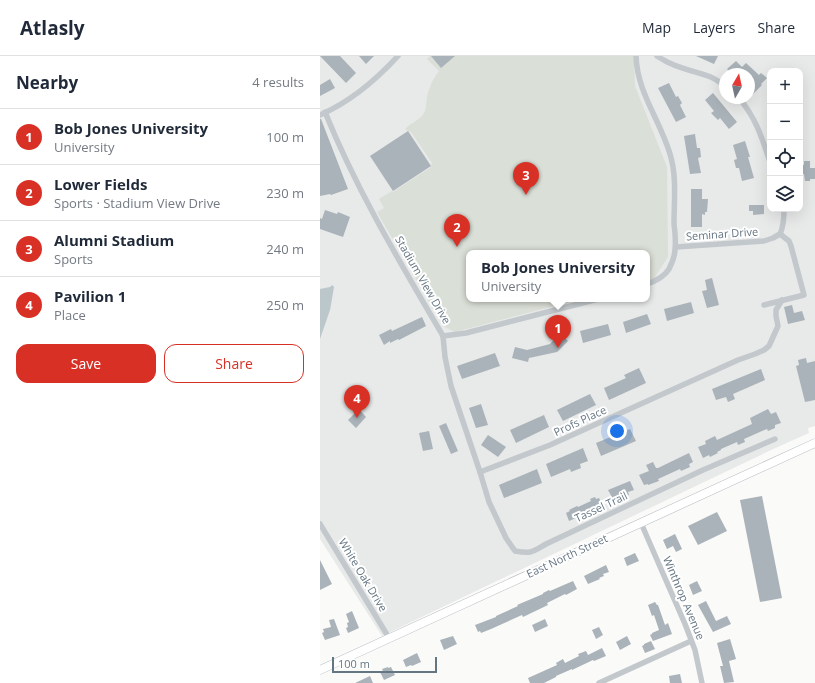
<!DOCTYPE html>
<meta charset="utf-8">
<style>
:root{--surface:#fff;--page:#f6f6f7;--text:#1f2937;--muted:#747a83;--line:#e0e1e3;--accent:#d93025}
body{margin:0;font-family:"Open Sans",sans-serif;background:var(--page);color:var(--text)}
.controls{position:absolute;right:12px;top:12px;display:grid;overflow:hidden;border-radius:8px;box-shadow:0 4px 16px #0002}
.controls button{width:36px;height:36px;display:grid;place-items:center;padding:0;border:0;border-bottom:1px solid var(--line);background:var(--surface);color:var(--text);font:20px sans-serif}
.compass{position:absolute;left:399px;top:12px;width:36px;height:36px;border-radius:50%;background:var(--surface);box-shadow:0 4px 16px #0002;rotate:9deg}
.scale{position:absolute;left:12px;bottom:10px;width:105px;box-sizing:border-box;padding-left:4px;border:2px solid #657683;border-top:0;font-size:11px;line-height:14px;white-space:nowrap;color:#657683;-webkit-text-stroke:3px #fff;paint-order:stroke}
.you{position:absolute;left:297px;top:375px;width:14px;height:14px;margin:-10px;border:3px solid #fff;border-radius:50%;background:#1a73e8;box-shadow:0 0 0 6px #1a73e833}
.badge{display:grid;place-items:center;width:26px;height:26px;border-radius:50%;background:var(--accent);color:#fff;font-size:13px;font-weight:700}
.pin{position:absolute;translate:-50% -33px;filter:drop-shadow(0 1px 2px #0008)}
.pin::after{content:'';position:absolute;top:21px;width:14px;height:12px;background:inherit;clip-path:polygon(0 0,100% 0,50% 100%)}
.popup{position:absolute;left:146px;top:194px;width:184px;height:52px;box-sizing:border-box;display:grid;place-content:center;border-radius:8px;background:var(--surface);filter:drop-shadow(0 1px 3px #0005);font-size:13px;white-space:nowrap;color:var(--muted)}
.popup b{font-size:15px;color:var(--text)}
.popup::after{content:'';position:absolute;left:50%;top:100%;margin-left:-8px;border:8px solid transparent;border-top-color:var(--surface)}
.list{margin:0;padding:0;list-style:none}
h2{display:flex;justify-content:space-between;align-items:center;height:52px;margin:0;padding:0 16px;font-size:17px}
h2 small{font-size:13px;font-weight:400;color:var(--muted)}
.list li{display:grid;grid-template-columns:26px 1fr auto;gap:12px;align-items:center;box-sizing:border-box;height:56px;padding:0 16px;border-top:1px solid var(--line)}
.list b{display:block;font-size:15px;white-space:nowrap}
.list p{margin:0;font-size:13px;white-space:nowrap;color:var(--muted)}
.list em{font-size:13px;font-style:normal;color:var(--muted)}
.actions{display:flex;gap:8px;padding:12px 16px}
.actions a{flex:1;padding:9px 0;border:1px solid var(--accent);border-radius:12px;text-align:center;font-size:14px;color:var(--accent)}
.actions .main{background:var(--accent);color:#fff}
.icon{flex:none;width:22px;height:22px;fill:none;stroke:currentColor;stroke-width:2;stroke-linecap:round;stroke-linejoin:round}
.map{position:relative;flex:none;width:495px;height:627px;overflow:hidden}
header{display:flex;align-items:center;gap:24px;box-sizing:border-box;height:56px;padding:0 20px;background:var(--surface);border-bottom:1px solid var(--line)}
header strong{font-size:19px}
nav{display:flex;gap:22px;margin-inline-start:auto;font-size:14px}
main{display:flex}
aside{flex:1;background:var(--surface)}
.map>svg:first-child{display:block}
.built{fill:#e8e9e9;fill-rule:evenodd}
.green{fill:#dadfd7}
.water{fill:#bbc7cb}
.building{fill:#aab3b9}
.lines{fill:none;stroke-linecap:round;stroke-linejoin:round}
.secondary-casing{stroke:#b3babf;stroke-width:9}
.minor{stroke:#c3c8cc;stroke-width:5.5}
.secondary{stroke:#fff;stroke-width:8}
.labels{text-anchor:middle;stroke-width:4;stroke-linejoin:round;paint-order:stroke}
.street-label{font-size:11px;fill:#657683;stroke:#fff}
</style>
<header>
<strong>Atlasly</strong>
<nav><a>Map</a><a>Layers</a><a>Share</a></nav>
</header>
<main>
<aside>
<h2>Nearby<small>4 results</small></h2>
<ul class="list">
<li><span class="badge">1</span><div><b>Bob Jones University</b><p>University</p></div><em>100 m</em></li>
<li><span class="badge">2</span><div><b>Lower Fields</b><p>Sports · Stadium View Drive</p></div><em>230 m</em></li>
<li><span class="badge">3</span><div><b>Alumni Stadium</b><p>Sports</p></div><em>240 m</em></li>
<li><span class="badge">4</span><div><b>Pavilion 1</b><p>Place</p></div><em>250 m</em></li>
</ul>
<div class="actions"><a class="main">Save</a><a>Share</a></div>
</aside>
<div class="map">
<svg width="495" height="627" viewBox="0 0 495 627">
<rect width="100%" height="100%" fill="#fafaf8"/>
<path class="built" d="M0,0H495V370L488,372L489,377L449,395L62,580L0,483ZM450,15H480V153H450ZM405,18H429V42H405ZM149,197H327V243H149Z"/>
<path class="green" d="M110,0H314L315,30L347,111L348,201L333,224L327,226V197H149V243H261L135,276L123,270L57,156L64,152L59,143L72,135L73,136L111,111V110L112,107L91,76L88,75L85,73L86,72C90,68 97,65 101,61C107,55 106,48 107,41C109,31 113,23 119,15L107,3Z"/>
<polygon class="water" points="12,229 14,231 10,254 0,283 0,233 10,231"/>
<g class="building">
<polygon points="0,0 20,0 36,17 26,27"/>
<polygon points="39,0 54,0 46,8"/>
<polygon points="111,0 135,0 121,12"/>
<polygon points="376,0 398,0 394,8"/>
<polygon points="416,5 422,11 426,7 439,19 441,17 447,22 441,28 442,29 432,39 429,36 429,18 412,18 407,13"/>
<polygon points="10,23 15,32 0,40 0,29"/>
<polygon points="349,27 356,41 358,40 362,47 360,49 366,61 356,66 338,32"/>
<polygon points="393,37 417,66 409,73 400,62 398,64 391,57 394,55 385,44"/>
<polygon points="0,63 1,63 28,133 11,139 10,138 0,140"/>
<polygon points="88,75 111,110 73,135 50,100"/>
<polygon points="375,78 377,92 380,92 381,101 378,102 381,117 370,118 364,80"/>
<polygon points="425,85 430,101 428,101 434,122 422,125 419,112 416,112 414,104 417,103 413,89"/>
<polygon points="484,105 490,105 490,112 495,112 495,123 490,123 490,125 485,125 484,118 480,118 480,109 484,109"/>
<polygon points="371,133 382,133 382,143 388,143 387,156 385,156 385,159 382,158 382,171 371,171"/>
<polygon points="429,149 444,149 444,158 433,159 433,155 429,155"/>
<polygon points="5,154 17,158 18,156 30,161 23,181 0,173 0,162 2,163"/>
<polygon points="392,222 399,249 387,252 382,235 387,234 385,224"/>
<polygon points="371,246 374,257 347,265 344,253"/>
<polygon points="472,249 474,257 482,255 485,264 468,268 464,251"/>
<polygon points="327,258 331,268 306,277 303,266"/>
<polygon points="102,261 106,270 79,284 78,283 70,287 70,285 64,289 59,279 71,273 72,275"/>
<polygon points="288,268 291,279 263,287 260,275"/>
<polygon points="237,280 241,284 244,281 248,285 237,296 209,302 208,306 192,302 195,291 207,294 230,288"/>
<polygon points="175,297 180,310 142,323 137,310"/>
<polygon points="486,302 487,307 495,305 495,344 485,346 476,310 479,309 478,304"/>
<polygon points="319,312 326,327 289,344 284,332 306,322 304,319"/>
<polygon points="441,313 445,324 413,338 415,343 408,346 406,341 396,344 392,333"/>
<polygon points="270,338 276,349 243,365 237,354"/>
<polygon points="161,348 168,369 156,372 149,352"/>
<polygon points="39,353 46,361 36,372 28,364"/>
<polygon points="448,353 451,358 456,356 461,367 455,369 455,372 448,375 447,373 442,375 424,383 425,386 418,389 417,386 401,393 401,394 397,396 398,397 390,401 389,399 383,402 378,391 386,388 385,385 395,380 397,384 432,368 430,362"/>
<polygon points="224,359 229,371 196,387 190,374"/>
<polygon points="126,367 138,395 131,398 119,370"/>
<polygon points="310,373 316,385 281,400 276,387"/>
<polygon points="109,375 113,393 103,395 99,377"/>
<polygon points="168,379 186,391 178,401 161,389"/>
<polygon points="263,392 268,405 260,408 261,412 251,416 250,413 231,421 226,408"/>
<polygon points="369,397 373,406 369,408 370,411 361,415 360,413 338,423 339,425 328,429 328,428 324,429 319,419 329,415 326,409 333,406 336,412 338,412"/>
<polygon points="217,413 222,427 184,442 179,429"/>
<polygon points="310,425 314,434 308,436 309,439 301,443 300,440 293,443 288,434"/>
<polygon points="442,440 462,542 440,546 420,444"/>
<polygon points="275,441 276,443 279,442 283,450 249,465 246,457 250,455 249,454 257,450 258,451 271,445 270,443"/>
<polygon points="397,456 407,475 378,489 368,470"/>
<polygon points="355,478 362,493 356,496 353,490 347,493 343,484"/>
<polygon points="315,497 319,505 307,510 304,502"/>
<polygon points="0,504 12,528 0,534"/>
<polygon points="286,509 289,516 283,518 284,520 279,522 280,523 268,528 264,520"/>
<polygon points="253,525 257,533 246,539 245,538 227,547 228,549 203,561 202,559 171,573 161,577 160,575 158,576 155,569 176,561 176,560 198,550 197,549 223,538 223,537 229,534 230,535"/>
<polygon points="377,525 382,535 373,539 369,529"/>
<polygon points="386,545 396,565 407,560 411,568 393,576 378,549"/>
<polygon points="335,546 337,549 338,549 345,569 348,567 352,578 333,585 330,579 332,578 332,577 339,574 334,559 332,560 328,549"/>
<polygon points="32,555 39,572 28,577 26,572 28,571 27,567 29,566 26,558"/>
<polygon points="14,563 20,579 5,584 2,577 4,576 3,573 11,571 9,564"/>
<polygon points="225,563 228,570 215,576 212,569"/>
<polygon points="279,571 283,579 276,583 272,574"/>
<polygon points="133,580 137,588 124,594 120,584"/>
<polygon points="307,580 311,588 300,594 296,586"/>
<polygon points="410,583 416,603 409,605 414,626 404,627 400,610 403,610 397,587"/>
<polygon points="331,585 335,593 325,597 322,590 324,589 324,588"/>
<polygon points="282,592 286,600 274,605 273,604 252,614 252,613 236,620 236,621 224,627 210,627 208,622 237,609 236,607 243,603 245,607 259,600 258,598 266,595 268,599"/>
<polygon points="97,597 101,606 92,610 91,609 86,611 83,604"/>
<polygon points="68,611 68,612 71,611 75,619 64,624 60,616 63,615 62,613"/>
<polygon points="360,618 362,627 350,627 349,620"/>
<polygon points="50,620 53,627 35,627"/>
</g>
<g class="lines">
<defs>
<polyline id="secondary" points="0,614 495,387"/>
</defs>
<use href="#secondary" class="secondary-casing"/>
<g class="minor">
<path d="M316,0C317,36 340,64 350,98C357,120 354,145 354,168C355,176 356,185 355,193C355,199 352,207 349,213C344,221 336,225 327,228"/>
<path d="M337,0C353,11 370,14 388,20C394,22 399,26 405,29"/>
<path d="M419,42C436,62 442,82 450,106"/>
<path d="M5,56C37,135 81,208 123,280"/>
<path d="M0,59C30,46 56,24 78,0"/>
<path d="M460,178C464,170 464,161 464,153"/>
<polyline points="356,191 444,185 453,182 460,178 469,185 471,190 484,239 444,249"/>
<path d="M123,280L125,301L131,330L160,416L169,446L186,482L195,495C212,498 212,496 226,488L383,414L455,383"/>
<polyline points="123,280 146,277 278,243"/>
<polyline points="160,416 230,389 418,304 435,298 444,294 449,290 458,270 456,260 456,254 462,244"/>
<polyline points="321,467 365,568 375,594 382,627"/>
<polyline points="0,468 69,582"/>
<polyline points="279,627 371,585"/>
</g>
<use href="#secondary" class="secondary"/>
</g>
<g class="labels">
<g class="street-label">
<text transform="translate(402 178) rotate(-4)" y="4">Seminar Drive</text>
<text transform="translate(103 224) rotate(60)" y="4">Stadium View Drive</text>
<text transform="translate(260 365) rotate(-25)" y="4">Profs Place</text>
<text transform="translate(281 451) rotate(-25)" y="4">Tassel Trail</text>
<text transform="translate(247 500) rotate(-25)" y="4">East North Street</text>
<text transform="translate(43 519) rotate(59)" y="4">White Oak Drive</text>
<text transform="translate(364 542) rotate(67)" y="4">Winthrop Avenue</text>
</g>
</g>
</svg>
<div class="controls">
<button>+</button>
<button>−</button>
<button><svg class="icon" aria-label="locate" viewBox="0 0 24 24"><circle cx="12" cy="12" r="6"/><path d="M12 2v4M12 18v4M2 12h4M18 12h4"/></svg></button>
<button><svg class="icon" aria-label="layers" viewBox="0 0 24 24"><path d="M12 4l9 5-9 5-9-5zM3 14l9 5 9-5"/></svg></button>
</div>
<svg class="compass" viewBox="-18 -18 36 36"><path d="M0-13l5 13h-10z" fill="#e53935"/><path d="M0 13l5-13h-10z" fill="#747a83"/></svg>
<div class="scale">100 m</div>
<div class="you"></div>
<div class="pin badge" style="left:238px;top:292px">1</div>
<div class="popup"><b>Bob Jones University</b>University</div>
<div class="pin badge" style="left:137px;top:191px">2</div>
<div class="pin badge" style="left:206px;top:139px">3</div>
<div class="pin badge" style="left:37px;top:362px">4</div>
</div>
</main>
